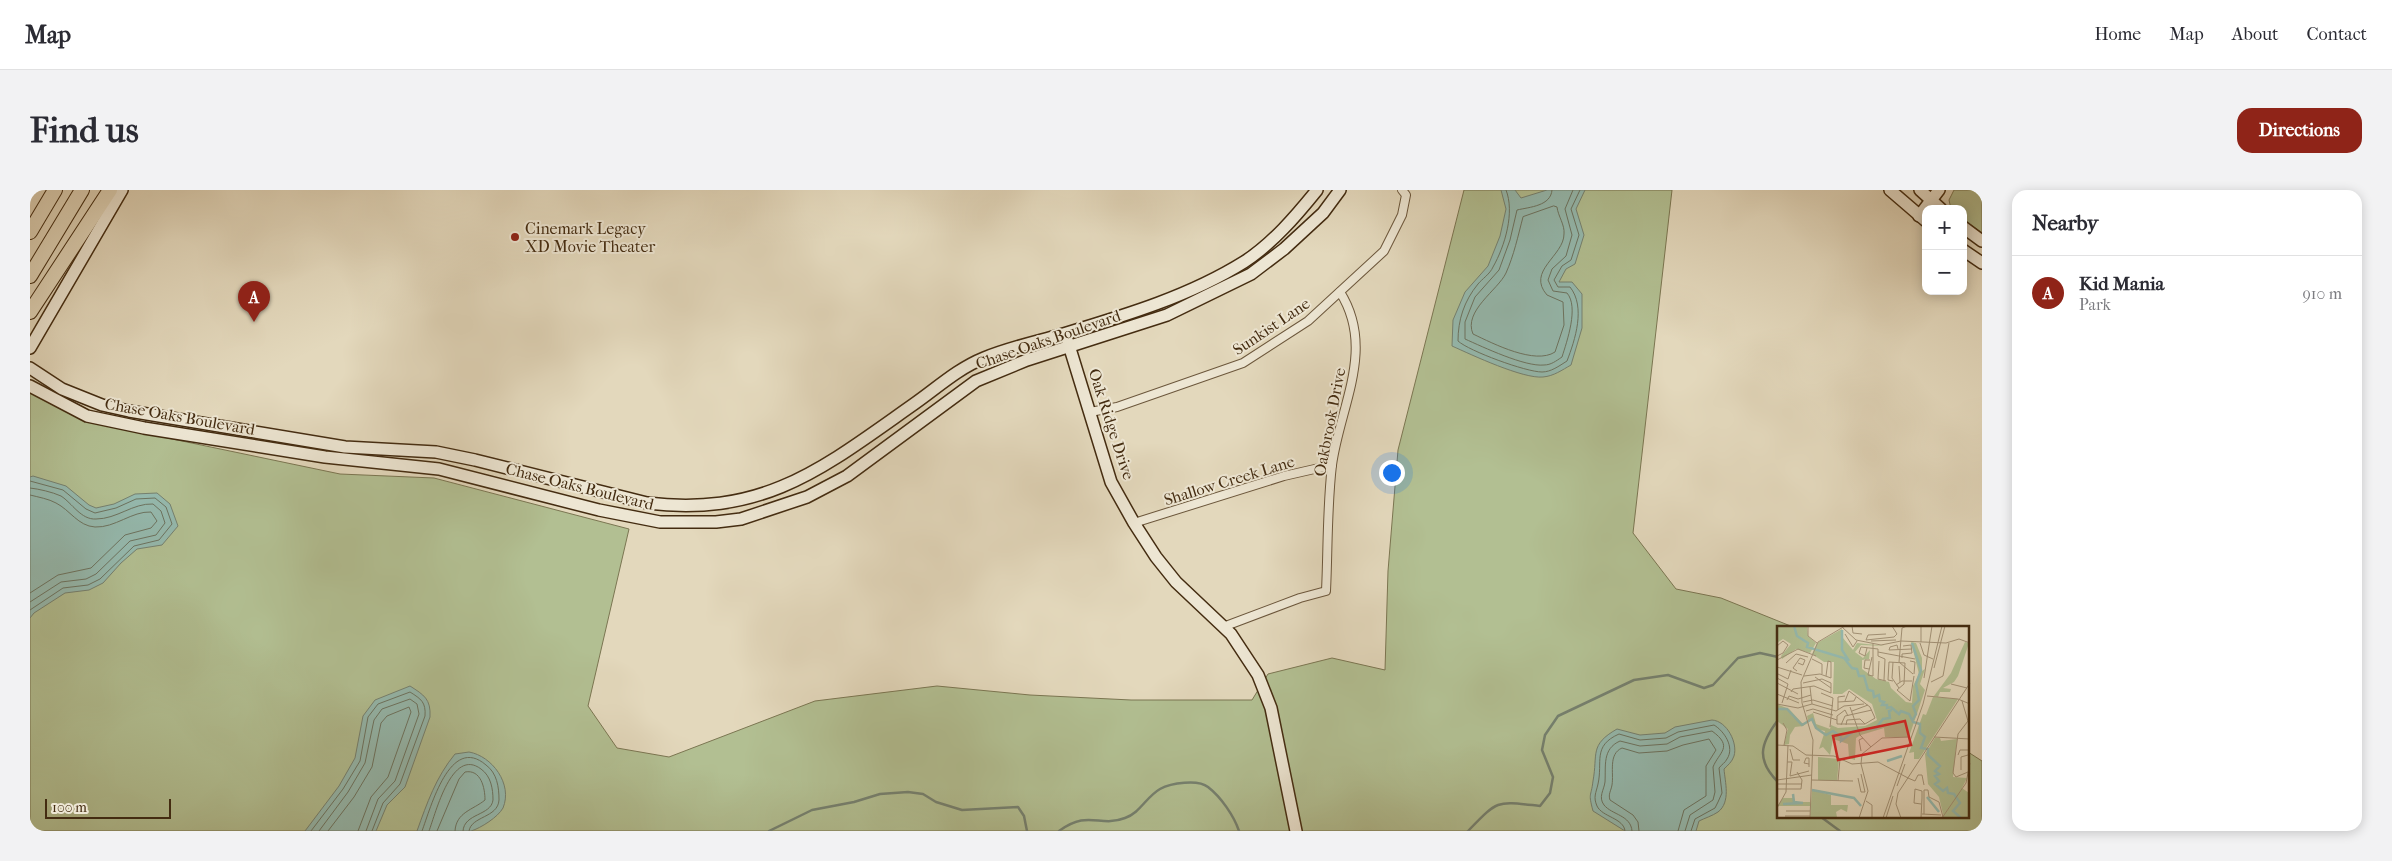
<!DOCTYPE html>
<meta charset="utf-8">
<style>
:root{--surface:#fff;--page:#f2f2f3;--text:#2b2b33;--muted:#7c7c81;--line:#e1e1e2;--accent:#8f2418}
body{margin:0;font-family:"IM FELL French Canon",serif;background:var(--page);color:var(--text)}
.controls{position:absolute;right:15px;top:15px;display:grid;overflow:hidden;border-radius:10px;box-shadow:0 2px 12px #0003}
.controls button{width:45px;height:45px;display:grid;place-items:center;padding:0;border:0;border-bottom:1px solid var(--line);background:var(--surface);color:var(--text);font:25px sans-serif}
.scale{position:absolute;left:15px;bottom:12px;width:126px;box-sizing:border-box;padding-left:5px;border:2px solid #442c11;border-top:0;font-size:14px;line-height:18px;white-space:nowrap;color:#442c11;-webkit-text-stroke:4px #ede6d3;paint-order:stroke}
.you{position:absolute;left:1361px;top:282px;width:18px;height:18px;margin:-12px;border:4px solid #fff;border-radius:50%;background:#1a73e8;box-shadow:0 0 0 8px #1a73e833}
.badge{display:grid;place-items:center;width:32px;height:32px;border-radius:50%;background:var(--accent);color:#fff;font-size:16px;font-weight:700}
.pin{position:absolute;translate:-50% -41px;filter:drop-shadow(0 1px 2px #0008)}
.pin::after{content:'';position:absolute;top:26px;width:18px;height:15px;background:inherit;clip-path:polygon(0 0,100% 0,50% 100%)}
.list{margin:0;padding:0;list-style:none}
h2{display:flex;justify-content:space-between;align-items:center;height:65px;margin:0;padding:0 20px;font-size:21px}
h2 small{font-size:16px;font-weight:400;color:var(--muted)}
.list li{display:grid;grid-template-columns:32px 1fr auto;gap:15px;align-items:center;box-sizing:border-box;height:75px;padding:0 20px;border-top:1px solid var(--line)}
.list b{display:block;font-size:19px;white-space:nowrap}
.list p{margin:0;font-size:16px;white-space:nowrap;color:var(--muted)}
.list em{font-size:16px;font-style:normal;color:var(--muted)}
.map{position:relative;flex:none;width:1952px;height:641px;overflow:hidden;border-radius:15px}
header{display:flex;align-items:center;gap:30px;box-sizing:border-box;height:70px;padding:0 25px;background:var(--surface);border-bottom:1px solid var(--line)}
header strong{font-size:24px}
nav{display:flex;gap:28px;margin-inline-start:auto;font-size:18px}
.intro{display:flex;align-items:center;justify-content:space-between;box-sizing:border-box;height:120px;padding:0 30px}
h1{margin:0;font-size:35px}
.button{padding:12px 22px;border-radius:15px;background:var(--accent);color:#fff;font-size:18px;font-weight:700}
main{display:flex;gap:30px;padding:0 30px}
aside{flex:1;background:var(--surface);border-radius:15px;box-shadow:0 2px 12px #0003}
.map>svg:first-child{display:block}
.green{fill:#b2bf92;stroke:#7b7652}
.water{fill:#95baaf;stroke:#758170}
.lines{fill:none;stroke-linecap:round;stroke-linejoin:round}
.shore{stroke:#6c7360;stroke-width:1}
.stream{stroke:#758170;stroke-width:2.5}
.street-casing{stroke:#6c573c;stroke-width:10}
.secondary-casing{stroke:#442c11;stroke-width:14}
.highway-casing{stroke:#442c11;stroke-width:16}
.street{stroke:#ede6d3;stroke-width:8}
.secondary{stroke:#ede6d3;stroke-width:11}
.highway{stroke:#e3d8bc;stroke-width:14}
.poi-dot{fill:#8f2418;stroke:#ede6d3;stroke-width:2}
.labels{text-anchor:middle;stroke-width:4;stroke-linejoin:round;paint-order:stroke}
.poi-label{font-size:16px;fill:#442c11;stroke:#ede6d3;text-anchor:start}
.street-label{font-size:16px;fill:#442c11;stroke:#ede6d3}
.inset-river{fill:none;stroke:#95baaf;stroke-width:2.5}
.inset-road{fill:none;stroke:#a39378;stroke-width:1}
.view{fill:#d62828;fill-opacity:0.15;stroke:#d62828;stroke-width:2.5}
.inset-edge{fill:none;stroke:#442c11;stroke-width:2.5}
</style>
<header>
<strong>Map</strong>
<nav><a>Home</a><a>Map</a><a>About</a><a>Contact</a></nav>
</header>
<div class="intro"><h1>Find us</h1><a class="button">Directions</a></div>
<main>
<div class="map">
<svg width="1952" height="641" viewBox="0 0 1952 641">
<rect width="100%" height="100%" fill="#e3d8bc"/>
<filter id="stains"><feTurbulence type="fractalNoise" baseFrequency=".004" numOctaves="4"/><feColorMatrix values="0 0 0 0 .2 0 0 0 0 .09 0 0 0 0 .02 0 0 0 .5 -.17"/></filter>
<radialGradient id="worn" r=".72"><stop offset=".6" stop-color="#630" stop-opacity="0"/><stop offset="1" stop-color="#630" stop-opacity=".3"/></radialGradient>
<g class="green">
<polygon points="1434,0 1642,0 1603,343 1646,399 1691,408 1763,437 1748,437 1748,627 1938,627 1938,562 1952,571 1952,641 0,641 0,202 56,231 310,284 404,288 599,339 558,516 587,558 639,567 785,511 907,496 1000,505 1101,510 1222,510 1238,484 1302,468 1355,480 1358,381 1368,260"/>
<polygon points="1924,0 1952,0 1952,43 1933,29 1933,19 1921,19 1919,10"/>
</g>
<g class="water">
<path d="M1471,0H1485L1491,8L1517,0H1555L1546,19L1554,45L1545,74L1536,79L1529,92H1542L1552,104V138L1541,175C1532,180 1524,186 1513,187C1493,189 1442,165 1422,156L1423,130L1435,102L1458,76L1470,46L1476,19Z"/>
<polygon points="3,286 36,296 59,315 66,318 84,314 105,304 127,303 140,314 148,336 132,355 107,359 91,373 73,393 59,400 35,403 4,423 0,428 0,287"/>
<path d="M380,496C394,505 401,509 400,527L375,597L357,615L346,641H275L309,596L325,568L333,526L345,510Z"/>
<path d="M1682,530C1697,531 1708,553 1704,566C1702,572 1698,575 1694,579C1695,592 1701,612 1688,622C1682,626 1675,628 1669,631L1666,641H1595L1563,621C1558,602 1561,608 1563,591C1568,564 1559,555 1587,539L1610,545L1635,543L1645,537Z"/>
<path d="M439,562C462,566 483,594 473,618C468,627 451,638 441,641C429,641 401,641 387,641C397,613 406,587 425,564Z"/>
</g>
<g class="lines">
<g class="shore">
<path d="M1476,0C1485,22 1475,56 1463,77C1460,84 1452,89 1448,94C1434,111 1428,130 1428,151C1439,161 1496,182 1512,182C1521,182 1529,176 1537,171C1545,150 1556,117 1540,97H1528L1524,90L1532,76L1541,70L1549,45L1541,19L1550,0"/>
<path d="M1522,0C1521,16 1500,17 1487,20L1480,50L1469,80L1445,107L1435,132V149C1453,157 1495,177 1514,175C1521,175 1526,171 1532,167C1537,151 1549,117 1537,103L1523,101L1518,90L1522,79L1536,66L1542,45L1535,19L1543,0"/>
<path d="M1524,16L1527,17C1528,26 1535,35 1534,44C1534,66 1496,81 1517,105L1533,112L1534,135L1525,162C1505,175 1464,154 1443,144C1433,121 1468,100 1476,83C1484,65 1488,46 1493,27Z"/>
<polyline points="0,291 33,300 56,319 65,323 86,318 106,309 125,308 136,317 142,334 129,350 104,356 70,389 58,395 33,398 0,420"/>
<path d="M0,298C9,299 22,302 31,306C42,313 51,330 66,329C87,329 103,313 123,314L131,321L135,333L126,345L100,351L66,384L56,389L31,392L0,412"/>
<path d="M0,305C8,307 19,309 26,313C40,320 48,336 65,337C85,338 102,321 121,322L127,331L121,338L95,345L61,378L28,385L0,403"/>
<path d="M281,641L313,599L330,571L338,527L348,514L380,502C391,509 396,512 395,526L370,594L353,613L342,641"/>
<polyline points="289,641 318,602 335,573 344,530 352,519 380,509 387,514 389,524 365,591 348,609 336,641"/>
<polyline points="298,641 324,607 342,577 351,533 357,526 379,517 381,522 358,587 341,607 328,641"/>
<path d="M392,641C401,617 420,544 456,575C467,583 469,597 469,610C468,628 441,626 439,641"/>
<path d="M399,641C406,622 422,557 451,579C461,586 463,599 463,610C461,626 434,623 433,641"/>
<path d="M407,641L429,589L435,582C451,579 455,598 455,610C443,620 426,622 425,641"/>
<path d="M1595,641C1594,628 1572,627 1567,616C1563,607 1566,603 1568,594C1573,572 1562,556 1589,544L1610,550L1636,548L1648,542L1684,535C1694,541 1705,557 1697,569C1695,573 1692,574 1689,578L1692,603L1688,612L1685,618L1665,629L1661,641"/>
<path d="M1602,641C1601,625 1582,625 1574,615C1568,607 1574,600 1575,592C1576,576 1572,559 1590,551L1610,556L1637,554L1650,547L1682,541C1704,557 1689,562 1683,577L1685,602L1683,610L1660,625L1655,641"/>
<path d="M1609,641L1608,632L1603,625L1580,610C1578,604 1581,601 1582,595C1584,583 1578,564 1592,558L1609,563L1637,561L1653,555L1679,549L1686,560L1676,576V606L1654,620L1648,641"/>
</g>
<g class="stream">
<path d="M1748,530C1730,554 1726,570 1748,592"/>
<polyline points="1791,627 1810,641"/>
<polyline points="739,641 782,620 824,612 850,604 878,602 893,604 906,612 932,620 988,617 994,626 997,641"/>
<path d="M1029,641C1059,619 1069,638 1095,628C1110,623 1116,607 1130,599C1141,593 1168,589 1178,597C1191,607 1204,626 1209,641"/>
<path d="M1438,641C1469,609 1466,611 1510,616L1520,603L1523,587L1512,560L1515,545L1528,526L1604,490L1638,485L1674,498L1683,495L1708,468L1730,463L1748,467"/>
</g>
<defs>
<g id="street">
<polyline points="1060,222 1087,217 1213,173 1278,131 1354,61 1372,25 1376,5 1372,0"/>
<polyline points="1104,333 1254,286 1302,275"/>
<path d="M1193,437L1270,408L1296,401C1298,360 1297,317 1302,275C1310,216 1346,159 1310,102"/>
</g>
<g id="secondary">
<polyline points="1860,0 1896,31"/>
<polyline points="1890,0 1911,19"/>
<polyline points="1889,26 1909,0"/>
<polyline points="1933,37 1952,51"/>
<polyline points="1933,60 1952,73"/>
<polyline points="1038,152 1081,292 1104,333 1126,367 1146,392 1201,444 1228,485 1241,518 1266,641"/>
<polyline points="0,158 92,0"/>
<path d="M0,178L32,199L72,215L99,221L315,257L406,262L445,270L617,313C735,327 793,278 884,214C907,198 927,179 954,168C978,158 1005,152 1030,145C1093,126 1158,107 1214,72C1242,54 1266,26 1287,0"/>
<polyline points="0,196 57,226 114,238 295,267 409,279 569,320 630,332 686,332 711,329 777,307 817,286 946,191 997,170 1137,125 1221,84 1254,59 1293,23 1310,0"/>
</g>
<g id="highway">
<polyline points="0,42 25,0"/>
<polyline points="0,86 52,0"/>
<polyline points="0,122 80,0"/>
</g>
</defs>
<use href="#street" class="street-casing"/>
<use href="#secondary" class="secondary-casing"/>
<use href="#highway" class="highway-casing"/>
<use href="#street" class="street"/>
<use href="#secondary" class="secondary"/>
<use href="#highway" class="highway"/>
</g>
<circle class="poi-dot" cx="485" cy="47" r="5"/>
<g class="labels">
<g class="poi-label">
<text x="495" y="44">Cinemark Legacy<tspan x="495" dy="18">XD Movie Theater</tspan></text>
</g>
<g class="street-label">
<text transform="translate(1241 136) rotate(-34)" y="6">Sunkist Lane</text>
<text transform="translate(1018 149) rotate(-19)" y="6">Chase Oaks Boulevard</text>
<text transform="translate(150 226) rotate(10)" y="6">Chase Oaks Boulevard</text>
<text transform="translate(1299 232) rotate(-79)" y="6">Oakbrook Drive</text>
<text transform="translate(1082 234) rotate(72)" y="6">Oak Ridge Drive</text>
<text transform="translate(1199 290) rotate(-17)" y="6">Shallow Creek Lane</text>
<text transform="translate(550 296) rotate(14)" y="6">Chase Oaks Boulevard</text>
</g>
</g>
<g transform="translate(1747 436)">
<rect width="192" height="192" fill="#e3d8bc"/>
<path d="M0,0H30L31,10L39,17L33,27L19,23L5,33L4,30L14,18L6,13L0,17ZM65,3L66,12L76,24L80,17L109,20L84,19L78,26L86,32L93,24L92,33L85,34V43L99,53L112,56L114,62L129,76L135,77L136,60L142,48L134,16L139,17L145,32V45L148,43L143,58L148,64L132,111H108L107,102L84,109L79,112L78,134L72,132L71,118L56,113L53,129L46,121L36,126L42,123L48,105L39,103L34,94L26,100L18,101L13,109L12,118L7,119L11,103L0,95V78L12,83L26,98L31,95L30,90L36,87L39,98L53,103L54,99L61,102L88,100L100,94L95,78L72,63L65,68H56L57,36H47L35,28L40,17ZM188,16L192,17L181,50L177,56L166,62L174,63L173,66H163L161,71L157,70L174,47ZM156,71L181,73L142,133H137V126L132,127L146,88L149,89ZM158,112H163L164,115L180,113L176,151L190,152L185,162L192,167V192H167L162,171L151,158L148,128ZM41,131L62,133L60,155L41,154ZM35,164L54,169V179H71L70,186L64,183L59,186L60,191L70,192H33ZM6,172H17V176H33V180H0Z" fill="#b2bf92"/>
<path class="inset-river" d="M17,0L20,10L31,17L30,21L67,32L75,42L80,43L82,50H87L91,64L96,65L97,71L102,69L103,75L107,76L105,79H110V82L114,81L122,88L124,85L132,88L136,96L143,98V107L148,111L144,122L151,123V129L163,140L158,145L162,148L158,150L162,155L158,158L166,165L170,162L171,167L177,168L183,177L176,185L184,192M65,4V24L72,35M135,17L144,44L139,58L142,74L136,80L139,88L135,95M0,83H10L25,99L35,93L39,102L49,109L56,105L64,111V115L77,105L99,102L106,93L113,92L112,85L115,84M110,135L125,130M35,164L77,172L84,180M16,168L17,176L26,177M150,171L162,186M6,178L25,177"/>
<path class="inset-road" d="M31,0V10L40,17M75,0L76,7L85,8M130,0L125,2L122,36L136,48M65,1L79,14L104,19L124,15L169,17L182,13L193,17M68,8L76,21L80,15M91,9L89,14L117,11L120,8L115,0M91,9L109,8M94,15L119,14M144,16V0M143,17L147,29L156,33M0,20L6,15L11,19L6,27L0,30M90,22L88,30L82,27L84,21L101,23V30L108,33L107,54M121,23L120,19L113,21L112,24L135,23M101,26L138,33M95,31L91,49L96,50V17M125,32V28L135,27L134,19L126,20M35,33L45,38V48M0,34L21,23L39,30M102,35L101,53L109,55M133,35L138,36L137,48M116,36L115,52L122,62M9,37L19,28L31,31M122,40L123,56M0,41L25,49M157,42L168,0M92,43L87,42L88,34H93M20,45L16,42L23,32L28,34L26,39L21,37M1,48L11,53L14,44M27,50L43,48L54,52V36L51,35L49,50M38,51L54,62M0,52L11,58L5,77M147,52L155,0M116,55L111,54L112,36L128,37L127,58L120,64L133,75L137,50M154,56L166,50L172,17M0,57L21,68M174,58L190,62M119,59L125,55H135M33,61L35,78M14,66L16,63L37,60L54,67V57L45,53L26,57M44,67L56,72L53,101M0,68L22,77M150,70L181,73L193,78M10,74L12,70L21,73L34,69M68,75L72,65L93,81L98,92L88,98H60V90L68,84L71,90M26,76L36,74L56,80M61,76L77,75L79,71M0,78L21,82L35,78L59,85L67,80L87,78M73,81L83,109L94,121M61,84V71L68,70M29,85L36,83L56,89M75,85L91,79M36,86L60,94M6,97L10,104L7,119M64,99L68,90L95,84M69,99L70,94L83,93L88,98M157,111L193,113M0,119L16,120L29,129L57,130L75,138L101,136L131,152M13,123L16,134H23M84,125L82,114L86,112M181,129L183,124H193M10,136H15L13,150L32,145M32,138L27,137L29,132H32V141M184,144V131L191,129M176,147L181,108L191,95L185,75M176,147L179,151L191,146M81,152L84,166H88L84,148M131,152L138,155L141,149H145L147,159M0,154L35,149M35,154L76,155M61,155L63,133M0,158H25M120,160L128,138M0,163H24L25,154L20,146M89,175L95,179V192M0,182L9,166L11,119M9,185H33M145,188L164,189M147,188V164H151L152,171L162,176L166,191M8,190H33M33,192L36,114L25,77L24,56L41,16L68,0M82,192L91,165L84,138L85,128L105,112L133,111M106,192L146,78L165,0M109,192L116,170M124,192L119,178L121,167L193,57M144,192L145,172V165L138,163L137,177L144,178M165,192L189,157L193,137"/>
<path class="view" d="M128,95L134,119L61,134L56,110Z"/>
<rect width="192" height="192" class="inset-edge"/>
</g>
<rect width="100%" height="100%" filter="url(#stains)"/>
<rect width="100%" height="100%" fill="url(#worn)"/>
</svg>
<div class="controls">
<button>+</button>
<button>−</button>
</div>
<div class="scale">100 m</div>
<div class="you"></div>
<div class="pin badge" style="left:224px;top:132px">A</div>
</div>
<aside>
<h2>Nearby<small></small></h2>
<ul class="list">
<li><span class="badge">A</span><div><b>Kid Mania</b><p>Park</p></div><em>910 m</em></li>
</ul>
</aside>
</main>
